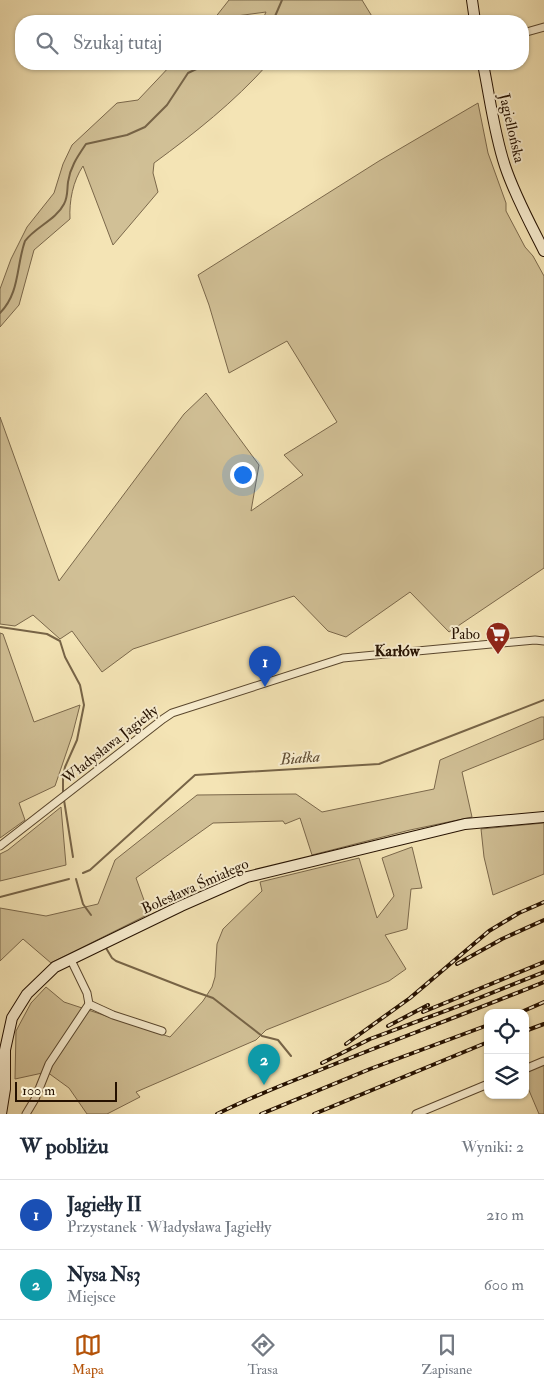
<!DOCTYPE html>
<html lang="pl">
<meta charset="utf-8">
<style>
:root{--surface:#fff;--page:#f6f6f7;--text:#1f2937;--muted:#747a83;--line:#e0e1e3;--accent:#b45309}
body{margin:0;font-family:"IM FELL Double Pica",serif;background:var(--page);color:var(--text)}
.controls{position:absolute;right:15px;bottom:15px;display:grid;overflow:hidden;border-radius:10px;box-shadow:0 1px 4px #0004}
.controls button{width:45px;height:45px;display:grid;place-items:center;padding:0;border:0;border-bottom:1px solid var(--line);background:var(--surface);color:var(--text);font:25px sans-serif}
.scale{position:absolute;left:15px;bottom:12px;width:102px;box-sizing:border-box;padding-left:5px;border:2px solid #251100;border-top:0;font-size:14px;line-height:18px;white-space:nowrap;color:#251100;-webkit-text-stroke:4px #f8edcf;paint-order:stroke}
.you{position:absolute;left:242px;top:474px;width:18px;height:18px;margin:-12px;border:4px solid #fff;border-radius:50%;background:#1a73e8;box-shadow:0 0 0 8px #1a73e833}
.badge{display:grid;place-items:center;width:32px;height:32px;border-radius:50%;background:var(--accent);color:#fff;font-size:16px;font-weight:700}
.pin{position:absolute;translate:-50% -41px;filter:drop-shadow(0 1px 2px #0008)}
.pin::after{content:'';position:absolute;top:26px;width:18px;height:15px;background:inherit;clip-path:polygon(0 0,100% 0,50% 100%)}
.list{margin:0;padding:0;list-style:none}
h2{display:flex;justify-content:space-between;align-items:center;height:65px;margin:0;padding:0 20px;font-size:21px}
h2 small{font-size:16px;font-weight:400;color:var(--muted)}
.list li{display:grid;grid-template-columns:32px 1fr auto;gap:15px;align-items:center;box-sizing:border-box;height:70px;padding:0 20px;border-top:1px solid var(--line)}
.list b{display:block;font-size:19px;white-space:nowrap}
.list p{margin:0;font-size:16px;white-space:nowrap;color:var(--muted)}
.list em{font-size:16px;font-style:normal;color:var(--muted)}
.icon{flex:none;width:28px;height:28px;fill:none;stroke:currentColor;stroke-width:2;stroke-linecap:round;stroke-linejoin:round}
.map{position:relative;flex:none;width:544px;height:1114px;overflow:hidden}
.search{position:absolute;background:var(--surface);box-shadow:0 1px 4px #0004;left:15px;right:15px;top:15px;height:55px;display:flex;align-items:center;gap:12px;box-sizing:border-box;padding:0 18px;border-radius:20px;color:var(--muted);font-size:19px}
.sheet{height:205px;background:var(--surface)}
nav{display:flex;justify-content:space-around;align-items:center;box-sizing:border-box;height:70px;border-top:1px solid var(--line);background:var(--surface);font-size:14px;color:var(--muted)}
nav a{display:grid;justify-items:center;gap:2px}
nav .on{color:var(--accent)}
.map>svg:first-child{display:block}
.green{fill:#d1c096;stroke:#7b684b}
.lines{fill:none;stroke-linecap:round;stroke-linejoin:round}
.stream{stroke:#776447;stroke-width:2}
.street-casing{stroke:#59462d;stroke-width:9}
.secondary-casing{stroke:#251100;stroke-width:12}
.street{stroke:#f8edcf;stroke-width:7}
.secondary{stroke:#f8edcf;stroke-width:10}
.rail-casing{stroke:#251100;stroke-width:4}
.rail{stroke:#f8edcf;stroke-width:2;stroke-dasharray:5.5;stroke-linecap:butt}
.labels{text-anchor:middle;stroke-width:4;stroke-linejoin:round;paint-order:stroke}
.street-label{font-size:15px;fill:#251100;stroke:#f8edcf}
.poi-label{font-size:15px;fill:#251100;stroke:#f8edcf;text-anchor:end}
.neighbourhood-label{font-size:16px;font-weight:bold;fill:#251100;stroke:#f8edcf}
.water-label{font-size:16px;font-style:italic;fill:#635036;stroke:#f8edcf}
</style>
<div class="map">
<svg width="544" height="1114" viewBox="0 0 544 1114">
<rect width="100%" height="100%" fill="#f4e4b5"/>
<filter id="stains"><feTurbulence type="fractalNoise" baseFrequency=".004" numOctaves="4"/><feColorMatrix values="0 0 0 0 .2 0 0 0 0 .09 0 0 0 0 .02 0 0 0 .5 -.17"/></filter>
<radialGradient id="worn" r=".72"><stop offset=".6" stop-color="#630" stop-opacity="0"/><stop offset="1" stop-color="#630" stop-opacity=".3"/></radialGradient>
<g class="green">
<polygon points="229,0 362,0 373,18 369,21 262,21 266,12 214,19"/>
<path d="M172,64H268C234,102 195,133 154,163L153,173L158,192L113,245L83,166C73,181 69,201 70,219L34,250L19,305L0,327V289L11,259L27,227L54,193L63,164L72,145L117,103L138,100Z"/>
<polygon points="478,103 488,153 506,203 506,211 525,247 533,256 544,276 544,568 449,632 410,592 346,637 328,631 294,596 133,649 102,672 72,631 60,639 33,615 15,626 0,624 0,417 59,581 184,414 206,393 259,465 251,511 303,475 284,455 337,422 287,341 229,373 209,305 198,275 379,161"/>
<polygon points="0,633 3,634 34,722 80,705 72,736 55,786 19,803 25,820 0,838"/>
<polygon points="541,717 544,717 544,739 462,772 472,817 410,830 312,855 300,818 285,824 283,821 213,823 136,878 149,914 51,963 23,939 0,961 0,908 46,916 98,904 115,860 197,795 296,794 322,812 434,789 440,760"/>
<polygon points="61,807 66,865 0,881 0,854 8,850"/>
<polygon points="544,823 544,874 493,895 484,857 481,829"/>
<polygon points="412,847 422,888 411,889 407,929 385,935 406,969 389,981 266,1030 256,1040 136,1092 140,1097 107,1114 87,1114 69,1088 47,1072 15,1079 16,1031 31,1003 46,987 64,1002 170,1037 203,1001 212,987 215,977 217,944 223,929 262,891 260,882 359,858 377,918 394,896 382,858"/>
<polygon points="544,1065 544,1114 539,1114 525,1081 525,1072"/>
</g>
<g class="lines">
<g class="stream">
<polyline points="273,21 282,0"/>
<path d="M0,313C20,293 16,266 25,241C35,227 56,220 64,204C68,197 67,190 68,182C70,167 78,156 86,144L127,135L145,127L167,105L188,73L207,64"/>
<polyline points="0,627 47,634 60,641 65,657 80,685 84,705 77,740 65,767 63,776 63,792"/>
<polyline points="64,800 73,857"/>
<polyline points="83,873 90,870 195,775 379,764 544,700"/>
<polyline points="76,879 83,904 91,915"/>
<polyline points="0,897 69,879"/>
<polyline points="106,948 112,958 116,961 193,991 213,998 262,1036 278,1040 291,1056"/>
</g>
<defs>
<g id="street">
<polyline points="523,33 544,27"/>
<polyline points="0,846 163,719 172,713 343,658 535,640 544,641"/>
<polyline points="71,960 87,993 89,1004 113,1015 162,1031"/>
<polyline points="525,1069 544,1061"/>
<polyline points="26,1114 35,1099 49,1064 89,1004"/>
<polyline points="416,1114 488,1084"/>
</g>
<g id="secondary">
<polyline points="472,0 475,21"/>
<path d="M483,64C490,98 494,133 505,166C515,196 530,223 544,251"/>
<polyline points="1,1114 5,1089 5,1050 12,1018 27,994 55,967 181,906 247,877 465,824 544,817"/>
</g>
</defs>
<use href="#street" class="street-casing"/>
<use href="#secondary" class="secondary-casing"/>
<use href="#street" class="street"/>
<use href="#secondary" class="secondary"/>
<defs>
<g id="rail">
<polyline points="457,964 502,939 544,920"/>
<polyline points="423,1012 544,962"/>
<polyline points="519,1013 544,1002"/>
<polyline points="388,1026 428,1005"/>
<polyline points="525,1031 544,1024"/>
<polyline points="346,1044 410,998 489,931 519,913 544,902"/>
<polyline points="322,1063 370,1039 464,1004 544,972"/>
<path d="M217,1114C249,1098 282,1085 315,1072C391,1041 468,1013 544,982"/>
<polyline points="261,1114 370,1069 488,1025"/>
<polyline points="314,1114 488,1042"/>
</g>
</defs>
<use href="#rail" class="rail-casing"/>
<use href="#rail" class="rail"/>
</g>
<defs>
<symbol id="supermarket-pin" viewBox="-11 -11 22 30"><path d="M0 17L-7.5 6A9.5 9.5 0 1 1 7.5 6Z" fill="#8f2418" stroke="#f8edcf"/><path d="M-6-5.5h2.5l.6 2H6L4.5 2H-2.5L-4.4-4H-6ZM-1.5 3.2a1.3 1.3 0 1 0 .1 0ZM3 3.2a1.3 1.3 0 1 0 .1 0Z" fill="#fff"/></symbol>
</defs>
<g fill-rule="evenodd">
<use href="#supermarket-pin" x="484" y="620" width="28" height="38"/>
</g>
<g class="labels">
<g class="street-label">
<text transform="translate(512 128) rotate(77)" y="5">Jagiellońska</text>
<text transform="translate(110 744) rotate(-38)" y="5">Władysława Jagiełły</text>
<text transform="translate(195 886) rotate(-24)" y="5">Bolesława Śmiałego</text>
</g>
<g class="poi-label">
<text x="480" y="639">Pabo</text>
</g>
<g class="neighbourhood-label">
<text x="397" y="656">Karłów</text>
</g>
<g class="water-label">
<text transform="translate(300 757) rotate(-4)" y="6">Białka</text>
</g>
</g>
<rect width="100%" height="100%" filter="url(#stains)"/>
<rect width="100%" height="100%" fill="url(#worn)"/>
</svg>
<div class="controls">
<button><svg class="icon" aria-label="locate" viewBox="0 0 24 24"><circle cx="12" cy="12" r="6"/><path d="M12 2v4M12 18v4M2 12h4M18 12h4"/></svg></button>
<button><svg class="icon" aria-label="layers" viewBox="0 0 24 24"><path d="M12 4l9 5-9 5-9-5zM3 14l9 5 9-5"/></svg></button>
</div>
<div class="scale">100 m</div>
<div class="you"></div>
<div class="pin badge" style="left:265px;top:687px;background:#1a4fb4">1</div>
<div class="pin badge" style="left:264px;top:1085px;background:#0f9aa8">2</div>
<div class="search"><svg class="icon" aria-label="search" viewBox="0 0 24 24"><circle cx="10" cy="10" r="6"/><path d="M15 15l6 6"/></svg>Szukaj tutaj</div>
</div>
<section class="sheet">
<h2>W pobliżu<small>Wyniki: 2</small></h2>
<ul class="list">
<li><span class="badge" style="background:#1a4fb4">1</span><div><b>Jagiełły II</b><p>Przystanek · Władysława Jagiełły</p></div><em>210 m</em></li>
<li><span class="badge" style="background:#0f9aa8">2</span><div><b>Nysa Ns3</b><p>Miejsce</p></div><em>600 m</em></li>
</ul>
</section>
<nav>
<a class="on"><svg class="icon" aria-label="map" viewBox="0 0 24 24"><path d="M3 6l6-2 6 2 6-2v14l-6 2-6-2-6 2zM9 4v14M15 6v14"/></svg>Mapa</a>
<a><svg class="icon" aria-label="directions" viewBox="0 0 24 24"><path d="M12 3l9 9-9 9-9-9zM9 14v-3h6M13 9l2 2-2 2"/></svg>Trasa</a>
<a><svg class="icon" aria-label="saved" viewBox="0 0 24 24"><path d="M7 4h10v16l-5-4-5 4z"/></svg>Zapisane</a>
</nav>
